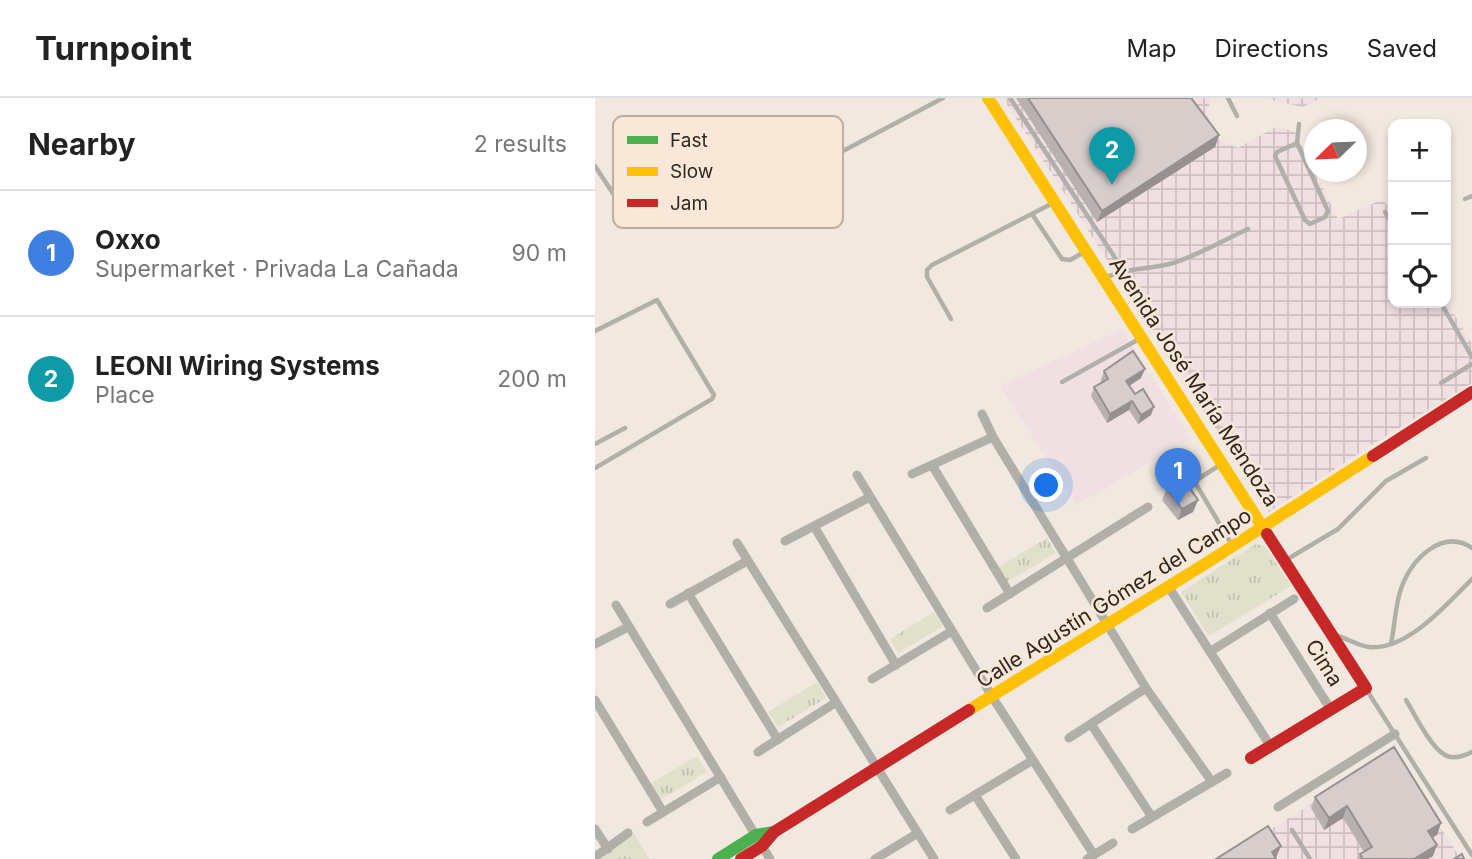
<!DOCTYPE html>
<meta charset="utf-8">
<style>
:root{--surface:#fff;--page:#f6f6f6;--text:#222;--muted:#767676;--line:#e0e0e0;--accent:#0f766e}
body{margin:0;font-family:Inter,sans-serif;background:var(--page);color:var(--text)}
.controls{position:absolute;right:21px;top:21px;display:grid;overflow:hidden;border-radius:14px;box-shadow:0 4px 10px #0003}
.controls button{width:63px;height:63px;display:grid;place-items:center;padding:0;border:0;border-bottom:2px solid var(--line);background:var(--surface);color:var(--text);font:35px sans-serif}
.compass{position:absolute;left:709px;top:21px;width:63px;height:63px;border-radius:50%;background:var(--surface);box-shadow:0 4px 10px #0003;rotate:247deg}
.you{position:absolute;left:452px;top:388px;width:24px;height:24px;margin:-18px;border:5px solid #fff;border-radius:50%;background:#1a73e8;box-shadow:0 0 0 10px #1a73e833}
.badge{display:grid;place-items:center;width:46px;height:46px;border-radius:50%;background:var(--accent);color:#fff;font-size:23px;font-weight:700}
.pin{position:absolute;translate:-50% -58px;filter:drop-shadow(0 2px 4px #0008)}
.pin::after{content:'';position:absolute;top:37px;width:24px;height:21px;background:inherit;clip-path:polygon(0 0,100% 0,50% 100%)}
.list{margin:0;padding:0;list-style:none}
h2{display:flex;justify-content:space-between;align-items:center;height:91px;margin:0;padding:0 28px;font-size:30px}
h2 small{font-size:23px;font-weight:400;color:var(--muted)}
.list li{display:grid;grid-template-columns:46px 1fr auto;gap:21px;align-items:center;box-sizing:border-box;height:126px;padding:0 28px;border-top:2px solid var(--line)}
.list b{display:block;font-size:26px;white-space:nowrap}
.list p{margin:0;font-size:23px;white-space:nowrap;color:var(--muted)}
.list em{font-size:23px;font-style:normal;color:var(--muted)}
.icon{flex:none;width:38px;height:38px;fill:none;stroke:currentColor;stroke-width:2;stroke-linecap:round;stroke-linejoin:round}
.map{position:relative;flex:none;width:877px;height:761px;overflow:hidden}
header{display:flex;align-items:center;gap:42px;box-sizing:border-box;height:98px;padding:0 35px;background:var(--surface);border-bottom:2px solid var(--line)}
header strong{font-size:33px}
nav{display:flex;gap:38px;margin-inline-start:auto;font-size:24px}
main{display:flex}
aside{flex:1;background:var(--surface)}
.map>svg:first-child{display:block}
.industrial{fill:url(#industrial-grid)}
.education{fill:#f1e0e3}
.park{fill:url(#park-tufts)}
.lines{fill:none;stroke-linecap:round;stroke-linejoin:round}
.lane{stroke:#b0b0a9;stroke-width:4.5}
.street{stroke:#b0b0a9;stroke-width:9}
.fast{stroke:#4caf50;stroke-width:12}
.slow{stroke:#ffc107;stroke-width:12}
.jam{stroke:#c62828;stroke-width:12}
.wall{fill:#b9b1af}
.shaded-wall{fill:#96908f}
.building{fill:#d7cecc;stroke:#96908f;stroke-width:2}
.labels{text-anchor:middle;stroke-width:5;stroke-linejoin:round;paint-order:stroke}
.street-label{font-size:21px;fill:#2f2822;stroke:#f9e8d7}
.key{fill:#f9e8d7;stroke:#bcaea1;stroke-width:2}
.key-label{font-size:19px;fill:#2f2822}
</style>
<header>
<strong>Turnpoint</strong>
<nav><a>Map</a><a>Directions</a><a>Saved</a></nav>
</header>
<main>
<aside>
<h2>Nearby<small>2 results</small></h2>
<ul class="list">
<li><span class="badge" style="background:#3f7fe0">1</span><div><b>Oxxo</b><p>Supermarket · Privada La Cañada</p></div><em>90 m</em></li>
<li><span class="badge" style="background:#0f9aa8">2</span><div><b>LEONI Wiring Systems</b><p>Place</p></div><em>200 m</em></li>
</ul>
</aside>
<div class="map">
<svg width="877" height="761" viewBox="0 0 877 761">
<defs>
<pattern id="industrial-grid" width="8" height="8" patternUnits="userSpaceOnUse" patternTransform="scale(1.75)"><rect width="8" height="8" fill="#f0e0e3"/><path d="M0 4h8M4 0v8" fill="none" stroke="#cec0c2"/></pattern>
<pattern id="park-tufts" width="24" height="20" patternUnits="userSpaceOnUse" patternTransform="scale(1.75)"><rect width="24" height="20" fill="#e0e0cb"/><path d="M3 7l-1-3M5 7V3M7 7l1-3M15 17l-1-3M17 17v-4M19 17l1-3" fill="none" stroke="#c0c0ae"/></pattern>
</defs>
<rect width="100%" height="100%" fill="#f1e8df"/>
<g class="industrial">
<polygon points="408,0 617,0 612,13 614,27 625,42 643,50 681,29 700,34 743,121 788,101 798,117 798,205 851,203 877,246 877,285 778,346 674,414"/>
<polygon points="667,0 726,0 708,9"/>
<polygon points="796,656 866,761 628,761"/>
</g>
<polygon class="education" points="527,231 596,341 481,407 405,288"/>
<g class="park">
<polygon points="452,440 461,455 412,484 403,469"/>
<polygon points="661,446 670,448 696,488 614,538 586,494"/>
<polygon points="339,514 348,528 303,555 295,541"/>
<polygon points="222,584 231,600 183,629 173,614"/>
<polygon points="102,658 112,674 65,702 55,686"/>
<polygon points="39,735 54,761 6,761"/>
</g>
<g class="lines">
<g class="lane">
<polyline points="415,0 528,172"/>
<polyline points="633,0 642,18"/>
<polyline points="702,45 733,113 730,119 715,126 710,122 680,58 682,54 702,45 704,26"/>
<polyline points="0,68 23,103"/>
<polyline points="214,71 348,0"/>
<polyline points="870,101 877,98"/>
<polyline points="790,114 798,128"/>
<polyline points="437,116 467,161 475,162 491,153"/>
<path d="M510,180C533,169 554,172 578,165C604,157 629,142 653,131"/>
<polyline points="846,205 877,259"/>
<polyline points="356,221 332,179 332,172 337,167 458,105"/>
<polyline points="0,233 62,202 119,297 117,301 0,370"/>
<polyline points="467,284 546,240"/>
<polyline points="846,285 877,266"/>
<polyline points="0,346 30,330"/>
<polyline points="625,367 603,381 601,386 637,447"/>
<polyline points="691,462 743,431 791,383 831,360"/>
<path d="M743,538C753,541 764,548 774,549C812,553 852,506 877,481"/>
<path d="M796,546C800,528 800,505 807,488C818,460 848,430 877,450"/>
<polyline points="771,591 877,757"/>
<path d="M811,602C819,615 836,650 850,657C858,662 869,658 877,654"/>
<polyline points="697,732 715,761"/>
</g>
<g class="street">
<polyline points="387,316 398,339 551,590 617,684"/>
<polyline points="337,367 415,496"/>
<polyline points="317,376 398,339"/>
<polyline points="262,377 398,600 499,757"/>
<polyline points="219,428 301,567"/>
<polyline points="190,443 275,399"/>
<polyline points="142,445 339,761"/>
<polyline points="573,488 676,649"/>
<polyline points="93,495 183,642"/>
<polyline points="75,506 152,463"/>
<polyline points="21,507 175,761"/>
<polyline points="392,510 553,409"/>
<polyline points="675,515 736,612"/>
<polyline points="0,546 33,529"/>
<polyline points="616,553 699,501"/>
<polyline points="277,581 357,533"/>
<polyline points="0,602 68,714"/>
<polyline points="496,626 557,719"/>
<polyline points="474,640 551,590"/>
<polyline points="163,654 240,605"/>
<polyline points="380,697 421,761"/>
<polyline points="683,709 800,636"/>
<polyline points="355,712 438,662"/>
<polyline points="52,724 126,679"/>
<polyline points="0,731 13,751"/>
<polyline points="537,731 632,675"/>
<polyline points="0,759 33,735"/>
<polyline points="280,761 323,735"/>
<polyline points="492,761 518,745"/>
</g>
<polyline class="fast" points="123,761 161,737 179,734"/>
<g class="slow">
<polyline points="393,0 672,436"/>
<polyline points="374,612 613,464 778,358"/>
</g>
<g class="jam">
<polyline points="778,358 877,294"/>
<polyline points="656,660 771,590 672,436"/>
<polyline points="146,761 167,748 179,734 374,612"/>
</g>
</g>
<g class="wall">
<polygon points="421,0 597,0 624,37 620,49 502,124"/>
<polygon points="509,273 546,280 534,288 540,296 556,317 543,326 534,312 512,325 496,298 499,289 507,285 506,282"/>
<polygon points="572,390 603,402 598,414 583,422 567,402"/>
<polygon points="720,699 846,725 842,737 838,739 838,758 833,761 763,761 765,756 769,754 748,720 729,732 716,710"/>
</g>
<g class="shaded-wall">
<polygon points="624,37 620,49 502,124 507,113"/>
<polygon points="550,271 546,280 528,292 531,283"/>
<polygon points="537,303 534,312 512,325 515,316"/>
<polygon points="559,309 556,317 543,326 546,317"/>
<polygon points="603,402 598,414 583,422 587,411"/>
<polygon points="752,708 748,720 729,732 734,720"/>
<polygon points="846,725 842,737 829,745 833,733"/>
<polygon points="842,747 838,758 833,761 819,761"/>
<polygon points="686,748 681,760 677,754"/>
</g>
<g class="building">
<polygon points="433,0 596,0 624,37 507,113"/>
<polygon points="538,253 550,271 531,283 540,296 548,291 559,309 546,317 537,303 515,316 499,289 513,281 509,273"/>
<polygon points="587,379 603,402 587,411 572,390"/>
<polygon points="799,649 846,725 833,733 842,747 819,761 768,761 765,756 777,749 752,708 734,720 720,699"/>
<polygon points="673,728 686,748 677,754 681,761 621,761"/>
<polygon points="867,756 869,761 859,761"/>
</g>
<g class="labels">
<g class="street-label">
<text transform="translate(599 284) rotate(57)" y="7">Avenida José María Mendoza</text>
<text transform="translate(519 500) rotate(-32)" y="7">Calle Agustín Gómez del Campo</text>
<text transform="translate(729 565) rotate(58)" y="7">Cima</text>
</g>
</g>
<rect x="18" y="18" width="230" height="112" rx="10" class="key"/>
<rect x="32" y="38" width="31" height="8" fill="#4caf50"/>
<rect x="32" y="69" width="31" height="9" fill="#ffc107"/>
<rect x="32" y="101" width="31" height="8" fill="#c62828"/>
<g class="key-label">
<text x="75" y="49">Fast</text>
<text x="75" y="80">Slow</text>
<text x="75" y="112">Jam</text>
</g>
</svg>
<div class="controls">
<button>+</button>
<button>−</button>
<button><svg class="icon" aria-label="locate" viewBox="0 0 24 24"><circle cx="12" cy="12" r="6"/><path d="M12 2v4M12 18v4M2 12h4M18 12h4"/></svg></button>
</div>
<svg class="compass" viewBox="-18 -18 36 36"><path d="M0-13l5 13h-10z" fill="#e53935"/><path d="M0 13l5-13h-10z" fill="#767676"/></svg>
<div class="you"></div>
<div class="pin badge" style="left:583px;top:408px;background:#3f7fe0">1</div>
<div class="pin badge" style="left:517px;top:87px;background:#0f9aa8">2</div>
</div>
</main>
